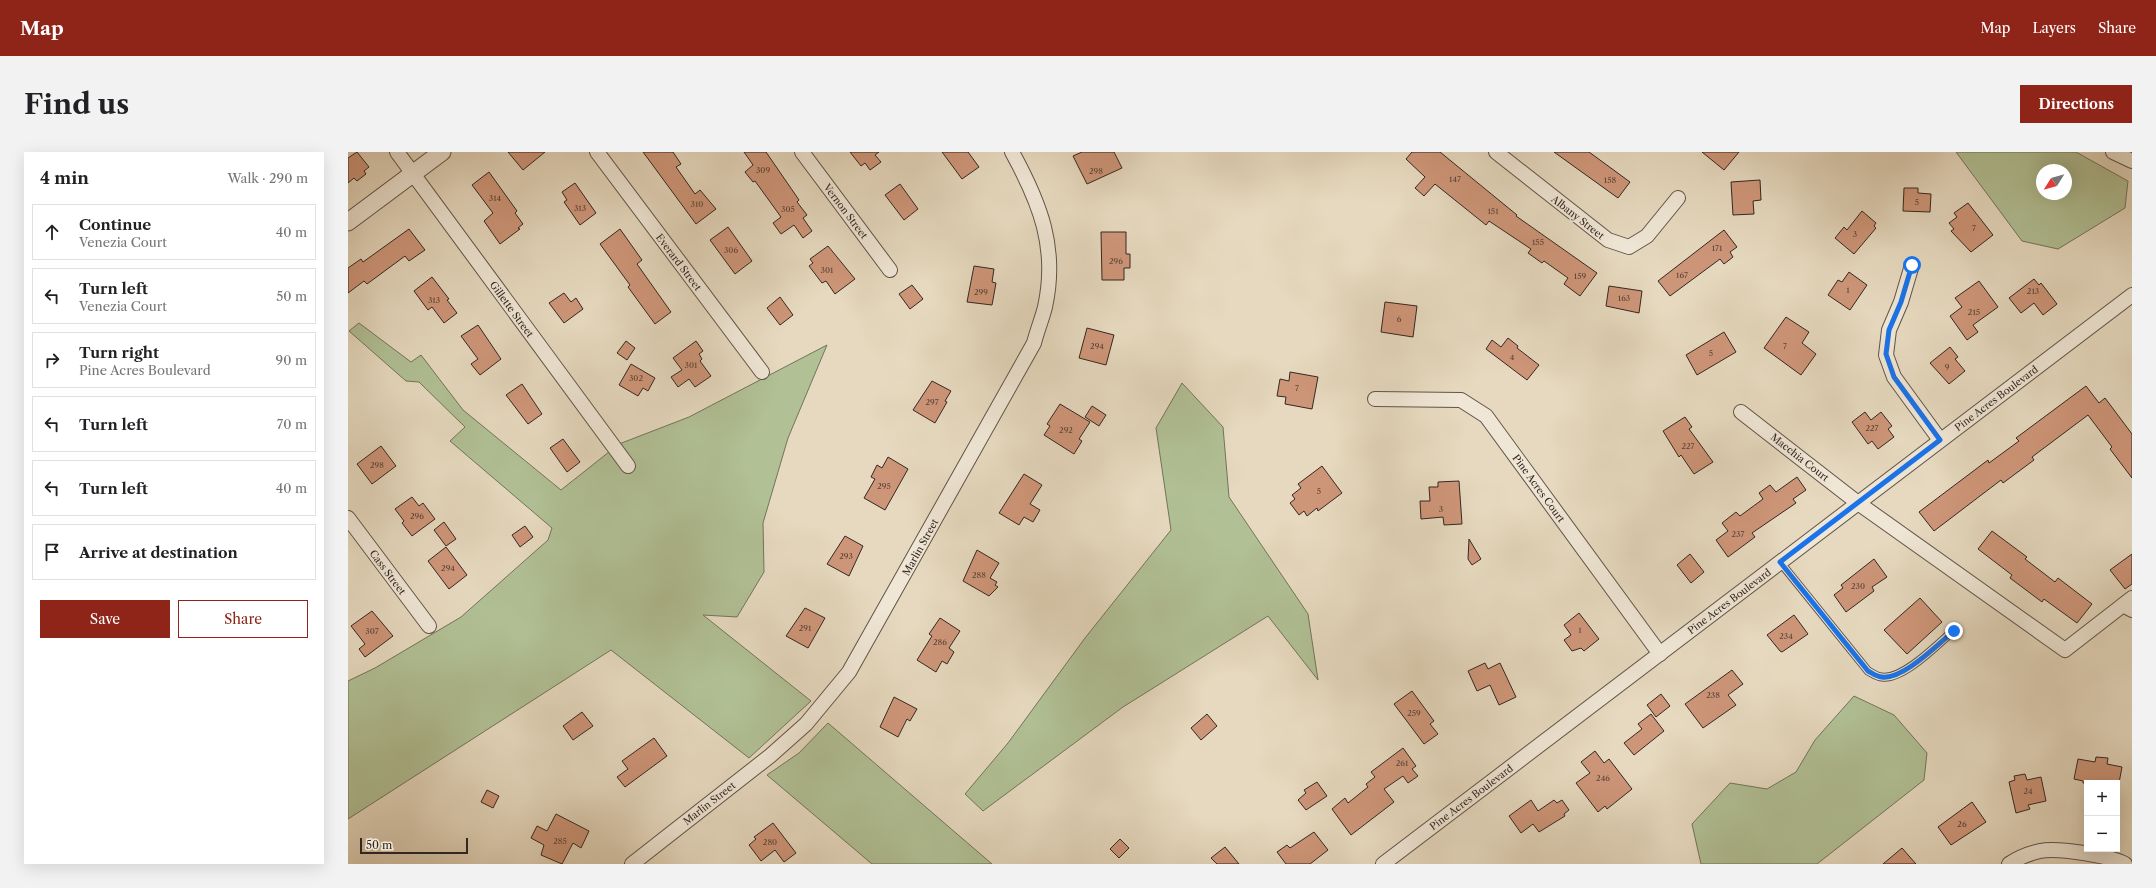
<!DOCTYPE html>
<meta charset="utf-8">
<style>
:root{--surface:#fff;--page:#f2f2f2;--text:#202124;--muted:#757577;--line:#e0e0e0;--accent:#8f2418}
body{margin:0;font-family:"Libre Caslon Text",serif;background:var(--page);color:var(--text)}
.controls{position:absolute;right:12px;bottom:12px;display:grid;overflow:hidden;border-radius:0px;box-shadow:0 4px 16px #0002}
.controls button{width:36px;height:36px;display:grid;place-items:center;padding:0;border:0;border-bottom:1px solid var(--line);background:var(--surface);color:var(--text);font:20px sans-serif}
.compass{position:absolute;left:1688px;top:12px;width:36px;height:36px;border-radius:50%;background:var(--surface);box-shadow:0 4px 16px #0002;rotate:233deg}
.scale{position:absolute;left:12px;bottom:10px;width:108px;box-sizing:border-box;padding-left:4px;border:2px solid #342722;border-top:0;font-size:11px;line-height:14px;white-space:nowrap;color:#342722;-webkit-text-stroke:3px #efe6d5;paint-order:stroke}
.stop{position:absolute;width:12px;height:12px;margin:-9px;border:3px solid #1a73e8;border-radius:50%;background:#fff}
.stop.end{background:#1a73e8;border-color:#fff;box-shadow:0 1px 4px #0008}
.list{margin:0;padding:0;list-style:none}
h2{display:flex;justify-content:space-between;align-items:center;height:52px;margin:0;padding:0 16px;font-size:17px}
h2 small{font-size:13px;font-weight:400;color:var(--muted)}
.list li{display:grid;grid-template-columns:26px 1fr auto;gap:12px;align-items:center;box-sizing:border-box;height:56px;margin:0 8px 8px;padding:0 8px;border:1px solid var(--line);border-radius:0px}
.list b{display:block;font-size:15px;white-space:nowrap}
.list p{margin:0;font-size:13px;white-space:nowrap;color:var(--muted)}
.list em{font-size:13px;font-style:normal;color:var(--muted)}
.actions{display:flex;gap:8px;padding:12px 16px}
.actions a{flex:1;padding:9px 0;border:1px solid var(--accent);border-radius:0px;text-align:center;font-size:14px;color:var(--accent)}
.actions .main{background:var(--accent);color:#fff}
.icon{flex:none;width:22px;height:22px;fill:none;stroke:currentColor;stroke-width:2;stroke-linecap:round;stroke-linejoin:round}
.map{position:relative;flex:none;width:1784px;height:712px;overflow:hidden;border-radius:0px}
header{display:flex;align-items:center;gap:24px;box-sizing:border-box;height:56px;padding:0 20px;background:var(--accent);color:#fff}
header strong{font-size:19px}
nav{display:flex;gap:22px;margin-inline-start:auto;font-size:14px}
.intro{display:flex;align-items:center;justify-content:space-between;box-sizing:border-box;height:96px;padding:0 24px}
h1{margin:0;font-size:28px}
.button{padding:10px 18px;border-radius:0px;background:var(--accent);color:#fff;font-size:14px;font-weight:700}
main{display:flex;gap:24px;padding:0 24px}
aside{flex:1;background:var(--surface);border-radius:0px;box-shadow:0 4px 16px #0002}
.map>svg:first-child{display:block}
.green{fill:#b1c095;stroke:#72745c;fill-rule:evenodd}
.building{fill:#ce9679;stroke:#342722}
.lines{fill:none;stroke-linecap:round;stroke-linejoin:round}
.service-casing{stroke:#605449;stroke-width:9}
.minor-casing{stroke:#605449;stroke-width:16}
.tertiary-casing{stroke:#605449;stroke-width:19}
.service{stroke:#efe6d5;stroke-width:7}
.minor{stroke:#efe6d5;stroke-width:14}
.tertiary{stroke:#efe6d5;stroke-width:17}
.route{stroke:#1a73e8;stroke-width:5}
.labels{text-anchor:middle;stroke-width:3.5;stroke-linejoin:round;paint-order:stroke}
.number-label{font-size:8px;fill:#5a4338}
.street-label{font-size:10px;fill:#342722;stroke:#efe6d5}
</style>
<header>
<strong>Map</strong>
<nav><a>Map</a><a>Layers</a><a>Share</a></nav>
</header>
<div class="intro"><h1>Find us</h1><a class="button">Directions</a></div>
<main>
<aside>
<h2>4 min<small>Walk · 290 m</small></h2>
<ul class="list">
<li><svg class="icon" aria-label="ahead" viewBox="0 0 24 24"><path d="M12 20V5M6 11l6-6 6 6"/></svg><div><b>Continue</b><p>Venezia Court</p></div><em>40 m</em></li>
<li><svg class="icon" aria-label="left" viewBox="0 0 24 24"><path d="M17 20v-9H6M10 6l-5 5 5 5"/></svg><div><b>Turn left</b><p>Venezia Court</p></div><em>50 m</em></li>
<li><svg class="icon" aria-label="right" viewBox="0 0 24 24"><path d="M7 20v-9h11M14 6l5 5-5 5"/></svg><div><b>Turn right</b><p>Pine Acres Boulevard</p></div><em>90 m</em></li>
<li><svg class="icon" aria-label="left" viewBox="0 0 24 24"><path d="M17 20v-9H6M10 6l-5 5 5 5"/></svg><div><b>Turn left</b></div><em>70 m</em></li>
<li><svg class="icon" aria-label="left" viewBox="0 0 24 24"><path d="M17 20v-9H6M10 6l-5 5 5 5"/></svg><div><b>Turn left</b></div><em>40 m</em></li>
<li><svg class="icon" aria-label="arrive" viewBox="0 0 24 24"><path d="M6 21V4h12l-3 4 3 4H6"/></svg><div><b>Arrive at destination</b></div></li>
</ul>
<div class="actions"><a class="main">Save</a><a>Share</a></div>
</aside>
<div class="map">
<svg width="1784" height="712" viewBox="0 0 1784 712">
<rect width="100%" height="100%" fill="#e6d9bf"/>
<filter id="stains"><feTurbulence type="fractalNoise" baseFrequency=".005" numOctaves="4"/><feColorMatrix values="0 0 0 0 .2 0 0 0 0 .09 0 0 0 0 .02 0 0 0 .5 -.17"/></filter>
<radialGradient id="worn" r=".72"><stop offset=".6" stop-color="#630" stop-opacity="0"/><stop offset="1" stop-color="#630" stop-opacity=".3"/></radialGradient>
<g class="green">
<path d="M1608,0H1728L1780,29L1777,56L1710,97L1674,89ZM1694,18H1718V42H1694Z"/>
<polygon points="11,171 63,210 73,203 115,258 213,338 271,292 341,265 479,193 440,286 415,371 416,420 389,465 355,463 463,549 401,606 263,498 0,667 0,529 27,516 113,465 200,388 204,376 102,289 117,275 71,230 58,229 1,179"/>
<polygon points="834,231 875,275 881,345 960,462 970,528 920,464 775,555 635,659 617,642 660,591 737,486 823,378 808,276"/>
<polygon points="1506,544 1546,563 1579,601 1576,628 1469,712 1353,712 1344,672 1382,631 1419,637 1448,620 1467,588"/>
<polygon points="480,571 644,712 524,712 419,623 451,601"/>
</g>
<g class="building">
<polygon points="9,0 21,15 16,19 18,22 9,29 6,26 0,31 0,6"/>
<polygon points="160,0 197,0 175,18"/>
<polygon points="295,0 325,0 333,12 328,15 347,42 352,38 368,57 348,72"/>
<polygon points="396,0 418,0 451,48 449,50 459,63 455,66 464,79 455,86 446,73 433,82 425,71 433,65 407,29 405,30 397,20 405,13"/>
<polygon points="502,0 531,0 527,3 533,10 522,18 517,11 513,14"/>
<polygon points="594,0 620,0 631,15 614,27"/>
<polygon points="734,0 766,0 774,16 739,32 725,4"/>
<polygon points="1064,0 1092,0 1169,63 1168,64 1249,121 1232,144 1216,132 1220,126 1196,109 1194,111 1180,101 1183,97 1141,69 1138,73 1087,32 1076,44 1067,36 1077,25 1058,7"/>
<polygon points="1206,0 1241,0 1282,30 1270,46"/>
<polygon points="1354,0 1391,0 1376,18"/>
<polygon points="141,20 169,59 167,61 175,72 170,76 172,77 152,92 136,69 145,61 124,33"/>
<polygon points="1412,28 1413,48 1405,49 1406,62 1385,63 1383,30"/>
<polygon points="227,31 248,61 232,73 216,50 219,48 214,40"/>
<polygon points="552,32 570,57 556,68 537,43"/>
<polygon points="1556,36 1570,36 1570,41 1583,42 1582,60 1555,59"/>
<polygon points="1620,51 1645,83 1623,100 1603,79 1606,77 1601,71 1609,65 1606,61"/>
<polygon points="1514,59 1528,71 1526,74 1528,76 1506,102 1487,86 1496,75 1499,78"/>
<polygon points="380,75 404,109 387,122 362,88"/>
<polygon points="61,77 77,98 61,109 57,104 19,132 16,129 0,141 0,116 13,107 15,110"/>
<polygon points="272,77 294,108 289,112 323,160 307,172 280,135 282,133 252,92"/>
<polygon points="1376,78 1389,95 1382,100 1385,105 1376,112 1372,107 1322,144 1310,129"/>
<polygon points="753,80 778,80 778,102 782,102 782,116 776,116 776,128 754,128"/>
<polygon points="480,94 507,127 487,142 478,129 474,131 461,114 465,111 462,107"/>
<polygon points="626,114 646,117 644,130 648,131 644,153 619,150"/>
<polygon points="1501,120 1519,133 1502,158 1480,143 1490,128 1494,130"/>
<polygon points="84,125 101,147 99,148 109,161 96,171 84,155 80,158 66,139"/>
<polygon points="1686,127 1691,133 1693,131 1709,152 1695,163 1686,151 1673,161 1661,146"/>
<polygon points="1631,129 1650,155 1625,173 1630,180 1619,188 1602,164 1614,155 1607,146"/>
<polygon points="564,133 575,147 562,157 551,142"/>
<polygon points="1261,134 1294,139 1291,161 1258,154"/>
<polygon points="216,141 223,150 228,146 235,157 216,171 201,151"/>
<polygon points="432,145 445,163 432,173 419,156"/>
<polygon points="1037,150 1069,154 1065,185 1033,180"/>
<polygon points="1438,165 1461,180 1454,191 1468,202 1453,223 1416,196"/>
<polygon points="130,173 153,207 132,223 123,212 130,207 113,184"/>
<polygon points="739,176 766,183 758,213 731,206"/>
<polygon points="1376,180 1388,200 1349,223 1338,203"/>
<polygon points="1160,186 1170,194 1169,196 1191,213 1179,228 1138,197 1144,188 1153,195"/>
<polygon points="278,189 287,196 279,208 269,201"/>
<polygon points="348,189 355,199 351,202 354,207 352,209 363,224 347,235 341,227 330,235 323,225 334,218 325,206"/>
<polygon points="1602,195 1610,205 1607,207 1617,219 1601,232 1582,211"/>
<polygon points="283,212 307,226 300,239 295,236 290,244 271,233"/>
<polygon points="942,220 970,225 964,257 937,252 938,245 929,244 932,227 941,229"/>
<polygon points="584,229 603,239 597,249 599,250 587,271 565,258"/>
<polygon points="174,232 194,262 180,272 158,243"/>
<polygon points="1738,234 1751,251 1757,246 1784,282 1784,326 1762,297 1764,295 1740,263 1684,305 1686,308 1655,331 1653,328 1586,379 1571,360 1640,308 1641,311 1671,289 1668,286"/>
<polygon points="712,252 742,270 731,287 734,289 726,302 696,283 702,274 699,272"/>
<polygon points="744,254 758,263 751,274 737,265"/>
<polygon points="1517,260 1523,268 1533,260 1544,274 1540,277 1546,285 1530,297 1524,289 1520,292 1504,270"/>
<polygon points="1337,265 1344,275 1341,277 1365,310 1346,322 1333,303 1331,305 1315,279"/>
<polygon points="215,287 232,310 219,320 202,296"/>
<polygon points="33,294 48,314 24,332 9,312"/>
<polygon points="540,305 560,317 537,358 516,346 527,327 523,325 529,313 534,316"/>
<polygon points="974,314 994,341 970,359 969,356 959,364 956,359 951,363 942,351 947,347 944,343 953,336 950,332"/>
<polygon points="676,322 694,333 682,352 692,358 685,370 676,365 671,373 651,361"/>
<polygon points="1449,325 1458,338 1445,347 1448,351 1404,381 1407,385 1380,405 1368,388 1380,379 1374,371 1388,360 1392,364 1415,347 1411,341 1422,333 1428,340"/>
<polygon points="1111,329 1114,372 1096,373 1095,365 1073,367 1072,349 1082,349 1081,335 1090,335 1090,330"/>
<polygon points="64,345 71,354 75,351 87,367 64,384 54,371 56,369 47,357"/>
<polygon points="96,370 108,387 98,394 86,378"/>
<polygon points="177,374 185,385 172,395 164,383"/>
<polygon points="1644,379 1679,405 1677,407 1707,430 1710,426 1744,452 1729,471 1696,447 1694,450 1662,426 1664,423 1630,397"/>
<polygon points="497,384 515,394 501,424 479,412"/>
<polygon points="1121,387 1133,407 1124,413 1120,407"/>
<polygon points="98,395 119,423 101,437 80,409"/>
<polygon points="629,398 651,411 642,426 649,430 647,433 650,435 641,444 615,429"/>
<polygon points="1342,402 1356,420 1343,431 1329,413"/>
<polygon points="1784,402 1784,432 1777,437 1762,418"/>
<polygon points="1526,407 1539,425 1524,435 1526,439 1498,460 1486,443 1495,436 1493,433"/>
<polygon points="1572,446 1594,470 1559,502 1536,478"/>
<polygon points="457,456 477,466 460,496 438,484"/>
<polygon points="24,459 45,484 17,505 11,497 17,492 3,474"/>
<polygon points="1231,461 1251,487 1236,499 1233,496 1224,499 1216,488 1223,483 1216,473"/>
<polygon points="1446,463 1460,482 1434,500 1432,499 1419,483"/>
<polygon points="592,466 612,479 601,496 606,500 599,512 594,509 588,520 569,508 584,484 581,482"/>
<polygon points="1137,511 1140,517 1152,511 1168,545 1151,553 1142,533 1129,539 1120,519"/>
<polygon points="1384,518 1395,532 1380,543 1388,553 1355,576 1337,552"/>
<polygon points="1064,539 1086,569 1082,572 1090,582 1076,592 1046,552"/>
<polygon points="1313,542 1322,554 1308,565 1299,553"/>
<polygon points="546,545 569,557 562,569 559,567 550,585 532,575"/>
<polygon points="234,560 245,574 225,588 215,574"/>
<polygon points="859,562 869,574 853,588 843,576"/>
<polygon points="1303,562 1316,579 1286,603 1276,591 1294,577 1290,572"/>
<polygon points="306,586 319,604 277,635 269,625 280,617 274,609"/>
<polygon points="1055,596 1068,614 1064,617 1070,624 1060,631 1055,624 1036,637 1046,650 1003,683 984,657 997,646 1000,651 1020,635 1018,632 1027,625 1023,620"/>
<polygon points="1247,599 1256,611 1261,607 1284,637 1259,657 1257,654 1250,660 1228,631 1242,621 1233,610"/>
<polygon points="1748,605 1760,606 1759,612 1774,615 1771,631 1735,631 1735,629 1726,627 1730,607 1747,610"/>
<polygon points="1677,622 1679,628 1693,625 1698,649 1680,653 1682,657 1668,661 1661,630 1667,628 1666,624"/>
<polygon points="969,630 979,644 958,658 950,648 958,641 956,638"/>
<polygon points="139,638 151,644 145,656 133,650"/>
<polygon points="1183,648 1190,659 1206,648 1209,651 1214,648 1221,658 1216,662 1217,664 1191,680 1185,672 1173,681 1161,664"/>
<polygon points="1624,650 1638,670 1603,693 1590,675"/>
<polygon points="208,662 241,679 233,696 225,691 214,712 193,703 196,693 183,686 189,674 199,679"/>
<polygon points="425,671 448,701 436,710 427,698 413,709 401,693 408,687 406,685"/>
<polygon points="966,680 980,698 962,712 938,712 929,700 939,693 942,696"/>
<polygon points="772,687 781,696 771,706 762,697"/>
<polygon points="877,695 891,712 869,712 863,706"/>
<polygon points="1554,696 1568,712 1535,712"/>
</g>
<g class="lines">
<defs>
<path id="service" d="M1432,410L1520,519C1524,521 1529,525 1534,525C1555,528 1590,492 1605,479"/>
<g id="minor">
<polyline points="49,0 280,314"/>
<polyline points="249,0 414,220"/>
<polyline points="454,0 542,118"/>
<polyline points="1148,0 1260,88 1281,95 1299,84 1330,46"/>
<polyline points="1765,0 1784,9"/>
<polyline points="1564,113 1553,150 1541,178 1538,203 1546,225 1592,288"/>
<polyline points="1027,247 1113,248 1138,264 1312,502"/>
<polyline points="1393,260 1510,351 1717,498 1775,453"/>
<polyline points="0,366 81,474"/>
<polyline points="1784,446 1775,453 1784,458"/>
<path d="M284,712L422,604L458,572L501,520L686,191C689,179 694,167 697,155C710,96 692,51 664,0"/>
<polyline points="1035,712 1784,143"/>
<path d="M1661,712C1670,706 1683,701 1692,699C1710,695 1762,704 1777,712"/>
</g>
<polyline id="tertiary" points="0,70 94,0"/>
</defs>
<use href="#service" class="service-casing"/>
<use href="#minor" class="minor-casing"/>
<use href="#tertiary" class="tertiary-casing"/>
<use href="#service" class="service"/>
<use href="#minor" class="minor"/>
<use href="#tertiary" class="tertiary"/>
</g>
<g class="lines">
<path class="route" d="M1564,113L1553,150L1541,178L1538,202L1546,225L1592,288L1432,410L1520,519C1524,521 1529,525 1534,525C1555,528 1590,492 1606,479"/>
</g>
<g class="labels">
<g class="number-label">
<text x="415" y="21">309</text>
<text x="748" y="22">298</text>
<text x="1107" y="30">147</text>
<text x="1262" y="31">158</text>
<text x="147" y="49">314</text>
<text x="1569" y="53">5</text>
<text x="349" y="55">310</text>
<text x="232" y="59">313</text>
<text x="440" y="60">305</text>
<text x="1145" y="62">151</text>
<text x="1626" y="79">7</text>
<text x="1507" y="85">3</text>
<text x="1190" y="93">155</text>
<text x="1369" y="99">171</text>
<text x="383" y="101">306</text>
<text x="768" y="112">296</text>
<text x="479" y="121">301</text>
<text x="1334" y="126">167</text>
<text x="1232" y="127">159</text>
<text x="1500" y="141">1</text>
<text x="1685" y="142">213</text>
<text x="633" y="143">299</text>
<text x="1276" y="149">163</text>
<text x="86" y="151">313</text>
<text x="1626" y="163">215</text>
<text x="1051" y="170">6</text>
<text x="749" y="197">294</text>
<text x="1437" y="197">7</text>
<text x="1363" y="204">5</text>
<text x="1164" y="208">4</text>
<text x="343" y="216">301</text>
<text x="1599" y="218">9</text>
<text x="288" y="229">302</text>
<text x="949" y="239">7</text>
<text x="584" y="253">297</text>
<text x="1524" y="279">227</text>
<text x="718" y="281">292</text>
<text x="1340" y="297">227</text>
<text x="29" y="316">298</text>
<text x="536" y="337">295</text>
<text x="971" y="342">5</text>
<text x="1093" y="360">3</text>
<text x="69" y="367">296</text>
<text x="1390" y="385">237</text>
<text x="498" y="407">293</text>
<text x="100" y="419">294</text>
<text x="631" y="426">288</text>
<text x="1510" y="437">230</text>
<text x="457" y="479">291</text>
<text x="1232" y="481">1</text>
<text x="24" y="482">307</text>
<text x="1438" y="487">234</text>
<text x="592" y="493">286</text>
<text x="1365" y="546">238</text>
<text x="1066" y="564">259</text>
<text x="1054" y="614">261</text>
<text x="1255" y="629">246</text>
<text x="1680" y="642">24</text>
<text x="1614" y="675">26</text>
<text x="212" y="692">285</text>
<text x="422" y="693">280</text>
</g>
<g class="street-label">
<text transform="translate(498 59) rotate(53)" y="4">Vernon Street</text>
<text transform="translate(1230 65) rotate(38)" y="4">Albany Street</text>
<text transform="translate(331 110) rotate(53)" y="4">Everard Street</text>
<text transform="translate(164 157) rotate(54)" y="4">Gillette Street</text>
<text transform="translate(1648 246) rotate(-37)" y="4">Pine Acres Boulevard</text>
<text transform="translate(1452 305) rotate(38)" y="4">Macchia Court</text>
<text transform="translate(1191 336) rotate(54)" y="4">Pine Acres Court</text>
<text transform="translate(572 395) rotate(-61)" y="4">Marlin Street</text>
<text transform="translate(40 420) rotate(53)" y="4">Cass Street</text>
<text transform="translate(1381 449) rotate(-37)" y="4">Pine Acres Boulevard</text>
<text transform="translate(1123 645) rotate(-37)" y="4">Pine Acres Boulevard</text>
<text transform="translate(361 651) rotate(-38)" y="4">Marlin Street</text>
</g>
</g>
<rect width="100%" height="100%" filter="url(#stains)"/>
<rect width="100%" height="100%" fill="url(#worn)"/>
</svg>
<div class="controls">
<button>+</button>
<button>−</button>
</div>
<svg class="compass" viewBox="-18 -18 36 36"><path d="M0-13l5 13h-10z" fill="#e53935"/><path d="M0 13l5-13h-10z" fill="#757577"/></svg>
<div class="scale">50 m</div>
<div class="stop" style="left:1564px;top:113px"></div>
<div class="stop end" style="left:1606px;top:479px"></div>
</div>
</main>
